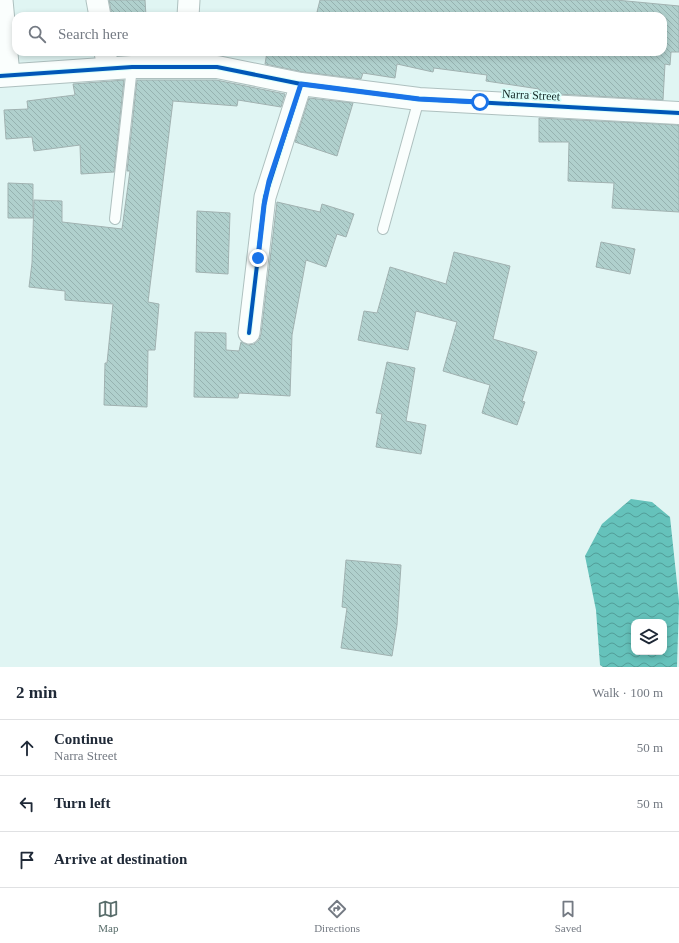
<!DOCTYPE html>
<meta charset="utf-8">
<style>
:root{--surface:#fff;--page:#f6f6f7;--text:#1f2937;--muted:#747a83;--line:#e0e1e3;--accent:#596d6b}
body{margin:0;font-family:"Times New Roman",serif;background:var(--page);color:var(--text)}
.controls{position:absolute;right:12px;bottom:12px;display:grid;overflow:hidden;border-radius:8px;box-shadow:0 2px 6px #0003}
.controls button{width:36px;height:36px;display:grid;place-items:center;padding:0;border:0;border-bottom:1px solid var(--line);background:var(--surface);color:var(--text);font:20px sans-serif}
.stop{position:absolute;width:12px;height:12px;margin:-9px;border:3px solid #1a73e8;border-radius:50%;background:#fff}
.stop.end{background:#1a73e8;border-color:#fff;box-shadow:0 1px 4px #0008}
.list{margin:0;padding:0;list-style:none}
h2{display:flex;justify-content:space-between;align-items:center;height:52px;margin:0;padding:0 16px;font-size:17px}
h2 small{font-size:13px;font-weight:400;color:var(--muted)}
.list li{display:grid;grid-template-columns:26px 1fr auto;gap:12px;align-items:center;box-sizing:border-box;height:56px;padding:0 16px;border-top:1px solid var(--line)}
.list b{display:block;font-size:15px;white-space:nowrap}
.list p{margin:0;font-size:13px;white-space:nowrap;color:var(--muted)}
.list em{font-size:13px;font-style:normal;color:var(--muted)}
.icon{flex:none;width:22px;height:22px;fill:none;stroke:currentColor;stroke-width:2;stroke-linecap:round;stroke-linejoin:round}
.map{position:relative;flex:none;width:679px;height:667px;overflow:hidden}
.search{position:absolute;background:var(--surface);box-shadow:0 2px 6px #0003;left:12px;right:12px;top:12px;height:44px;display:flex;align-items:center;gap:10px;box-sizing:border-box;padding:0 14px;border-radius:12px;color:var(--muted);font-size:15px}
.sheet{height:220px;background:var(--surface)}
nav{display:flex;justify-content:space-around;align-items:center;box-sizing:border-box;height:56px;border-top:1px solid var(--line);background:var(--surface);font-size:11px;color:var(--muted)}
nav a{display:grid;justify-items:center;gap:2px}
nav .on{color:var(--accent)}
.map>svg:first-child{display:block}
.water{fill:url(#water-waves);fill-rule:evenodd}
.building{fill:url(#building-back-hatch);stroke:#a1b2b1}
.lines{fill:none;stroke-linecap:round;stroke-linejoin:round}
.lane-casing{stroke:#aec0bf;stroke-width:12}
.street-casing{stroke:#aec0bf;stroke-width:23}
.secondary-casing{stroke:#aec0bf;stroke-width:24}
.lane{stroke:#fafefd;stroke-width:10}
.street{stroke:#fafefd;stroke-width:21}
.secondary{stroke:#fafefd;stroke-width:22}
.cycleway-casing{stroke:#d7fef9;stroke-width:6}
.cycleway{stroke:#0057b8;stroke-width:4}
.route{stroke:#1a73e8;stroke-width:5}
.labels{text-anchor:middle;stroke-width:3.5;stroke-linejoin:round;paint-order:stroke}
.street-label{font-size:12px;fill:#112422;stroke:#d7fef9}
</style>
<div class="map">
<svg width="679" height="667" viewBox="0 0 679 667">
<defs>
<pattern id="water-waves" width="16" height="10" patternUnits="userSpaceOnUse"><rect width="16" height="10" fill="#65c2bb"/><path d="M0 5q4-4 8 0t8 0" fill="none" stroke="#529d98"/></pattern>
<pattern id="building-back-hatch" width="6" height="6" patternUnits="userSpaceOnUse"><rect width="6" height="6" fill="#b0d0cd"/><path d="M-1 5l2 2M0 0l6 6M5-1l2 2" fill="none" stroke="#96b2b0"/></pattern>
</defs>
<rect width="100%" height="100%" fill="#e0f5f3"/>
<path class="water" d="M631,499L652,502L670,517L679,602L677,667H603L600,665L596,610L585,556L602,524ZM634,622H664V652H634Z"/>
<g class="building">
<polygon points="109,0 145,0 146,16 112,16"/>
<polygon points="320,0 616,0 679,6 679,52 671,52 670,65 665,64 663,100 539,93 539,89 486,81 487,75 434,68 433,72 397,64 395,78 363,73 361,79 303,72 265,64 267,52 663,52 663,16 316,16"/>
<polygon points="117,52 156,52 156,54 118,55"/>
<polygon points="124,80 114,172 81,174 80,145 34,151 32,137 6,139 4,110 28,109 27,101 75,95 73,84"/>
<polygon points="137,80 216,80 285,94 281,107 238,100 237,106 173,101 148,302 159,304 155,350 148,350 147,407 104,405 105,363 107,363 113,304 65,300 65,291 29,287 32,263 34,200 62,201 62,222 122,229 130,171 127,171"/>
<polygon points="309,98 353,103 337,156 295,142"/>
<polygon points="539,118 679,125 679,212 612,208 614,183 568,181 569,142 539,142"/>
<polygon points="8,183 33,184 33,218 8,218"/>
<polygon points="277,202 320,212 322,204 354,214 346,237 337,234 326,267 306,260 292,335 290,396 239,393 238,398 194,397 195,332 226,333 226,350 239,351 241,342 248,345 254,344 259,340 261,334"/>
<polygon points="197,211 230,213 228,274 196,272"/>
<polygon points="601,242 635,249 630,274 596,267"/>
<polygon points="454,252 510,266 493,339 537,352 522,401 525,402 517,425 482,413 490,385 443,371 457,322 416,311 408,350 358,340 364,311 377,313 390,267 446,284"/>
<polygon points="387,362 415,368 406,421 426,425 421,454 376,447 382,414 376,413"/>
<polygon points="346,560 401,565 397,625 392,656 341,648 347,608 342,607"/>
</g>
<g class="lines">
<defs>
<g id="lane">
<polyline points="115,219 132,67"/>
<polyline points="383,229 419,99"/>
</g>
<g id="street">
<polyline points="2,0 9,75"/>
<polyline points="97,0 100,16"/>
<polyline points="188,16 189,0"/>
<polyline points="105,52 108,68"/>
<polyline points="186,66 186,52"/>
<polyline points="249,333 265,197 301,84"/>
</g>
<polyline id="secondary" points="0,76 132,67 217,67 301,84 419,99 679,113"/>
</defs>
<use href="#lane" class="lane-casing"/>
<use href="#street" class="street-casing"/>
<use href="#secondary" class="secondary-casing"/>
<use href="#lane" class="lane"/>
<use href="#street" class="street"/>
<use href="#secondary" class="secondary"/>
<defs>
<g id="cycleway">
<polyline points="0,76 132,67 217,67 301,84 419,99 679,113"/>
<polyline points="249,333 265,197 301,84"/>
</g>
</defs>
<use href="#cycleway" class="cycleway-casing"/>
<use href="#cycleway" class="cycleway"/>
</g>
<g class="lines">
<polyline class="route" points="258,258 264,205 269,181 301,84 419,99 480,102"/>
</g>
<g class="labels">
<g class="street-label">
<text transform="translate(531 95) rotate(3)" y="4">Narra Street</text>
</g>
</g>
</svg>
<div class="controls">
<button><svg class="icon" aria-label="layers" viewBox="0 0 24 24"><path d="M12 4l9 5-9 5-9-5zM3 14l9 5 9-5"/></svg></button>
</div>
<div class="stop" style="left:480px;top:102px"></div>
<div class="stop end" style="left:258px;top:258px"></div>
<div class="search"><svg class="icon" aria-label="search" viewBox="0 0 24 24"><circle cx="10" cy="10" r="6"/><path d="M15 15l6 6"/></svg>Search here</div>
</div>
<section class="sheet">
<h2>2 min<small>Walk · 100 m</small></h2>
<ul class="list">
<li><svg class="icon" aria-label="ahead" viewBox="0 0 24 24"><path d="M12 20V5M6 11l6-6 6 6"/></svg><div><b>Continue</b><p>Narra Street</p></div><em>50 m</em></li>
<li><svg class="icon" aria-label="left" viewBox="0 0 24 24"><path d="M17 20v-9H6M10 6l-5 5 5 5"/></svg><div><b>Turn left</b></div><em>50 m</em></li>
<li><svg class="icon" aria-label="arrive" viewBox="0 0 24 24"><path d="M6 21V4h12l-3 4 3 4H6"/></svg><div><b>Arrive at destination</b></div></li>
</ul>
</section>
<nav>
<a class="on"><svg class="icon" aria-label="map" viewBox="0 0 24 24"><path d="M3 6l6-2 6 2 6-2v14l-6 2-6-2-6 2zM9 4v14M15 6v14"/></svg>Map</a>
<a><svg class="icon" aria-label="directions" viewBox="0 0 24 24"><path d="M12 3l9 9-9 9-9-9zM9 14v-3h6M13 9l2 2-2 2"/></svg>Directions</a>
<a><svg class="icon" aria-label="saved" viewBox="0 0 24 24"><path d="M7 4h10v16l-5-4-5 4z"/></svg>Saved</a>
</nav>
